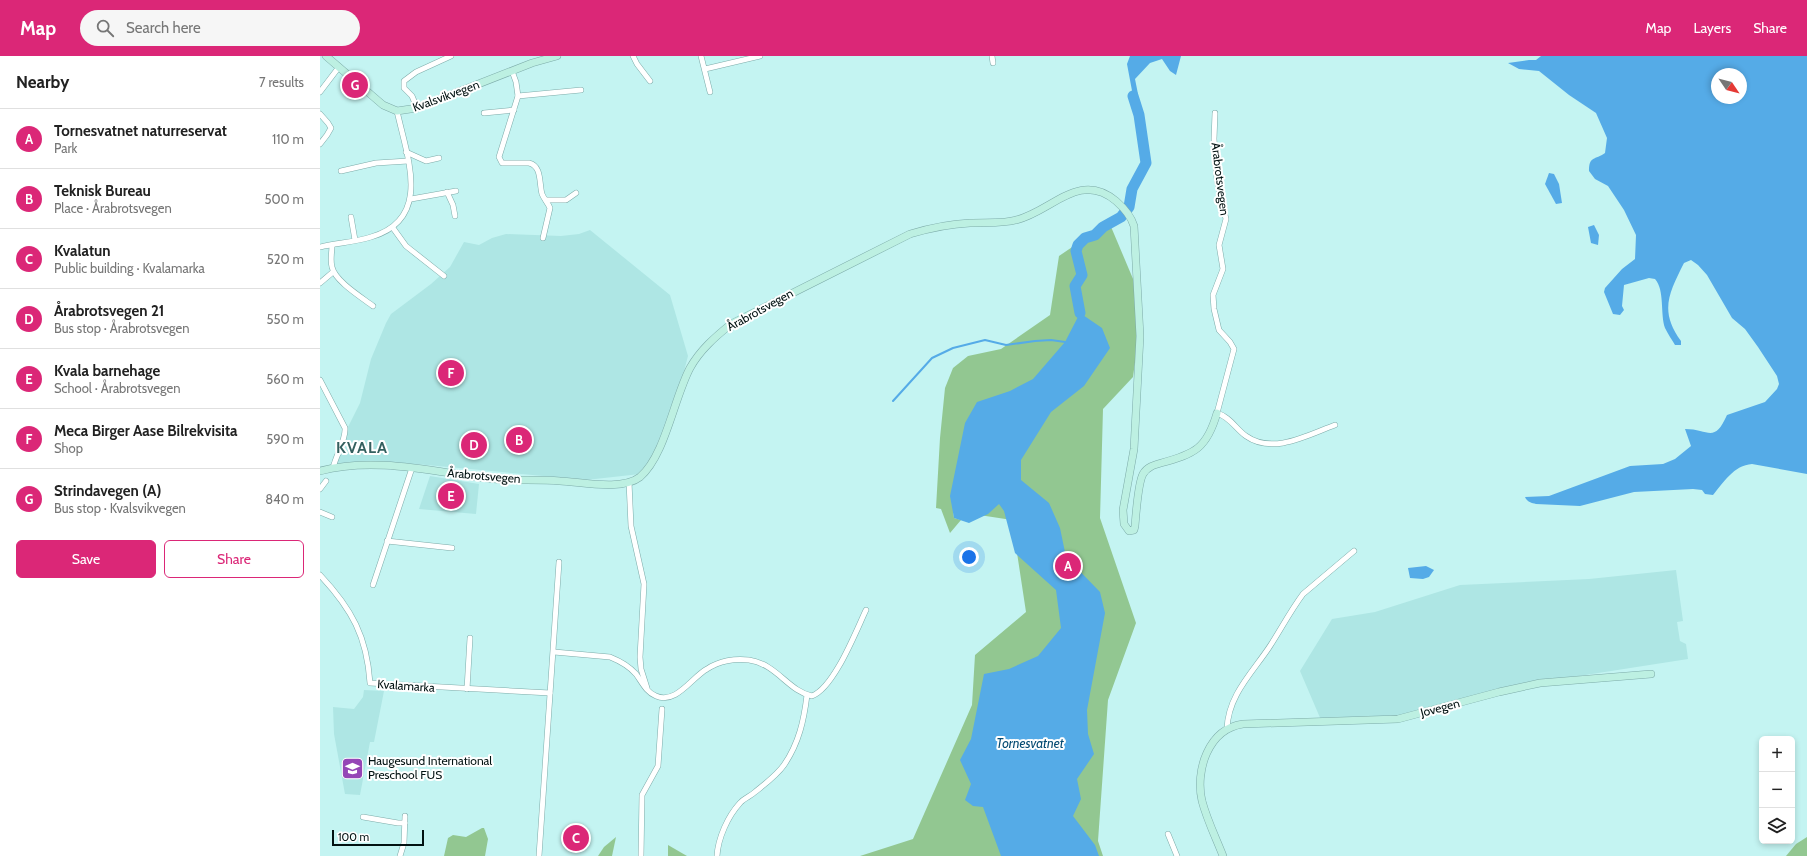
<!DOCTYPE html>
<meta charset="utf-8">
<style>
:root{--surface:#fff;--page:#f6f6f6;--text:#222;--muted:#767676;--line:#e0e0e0;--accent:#db2777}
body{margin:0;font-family:Cabin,sans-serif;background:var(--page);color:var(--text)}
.controls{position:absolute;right:12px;bottom:12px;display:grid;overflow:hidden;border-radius:6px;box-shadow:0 2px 6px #0003}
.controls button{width:36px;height:36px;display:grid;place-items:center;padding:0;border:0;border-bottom:1px solid var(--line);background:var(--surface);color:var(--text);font:20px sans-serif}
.compass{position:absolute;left:1391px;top:12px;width:36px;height:36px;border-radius:50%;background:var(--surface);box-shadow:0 2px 6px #0003;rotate:125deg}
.scale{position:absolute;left:12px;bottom:10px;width:92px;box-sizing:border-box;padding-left:4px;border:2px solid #021212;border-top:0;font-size:11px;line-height:14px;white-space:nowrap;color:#021212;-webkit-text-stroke:3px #fff;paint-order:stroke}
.you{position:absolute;left:649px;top:501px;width:14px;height:14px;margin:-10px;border:3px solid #fff;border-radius:50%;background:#1a73e8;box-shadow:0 0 0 6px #1a73e833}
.badge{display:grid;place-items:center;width:26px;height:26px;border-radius:50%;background:var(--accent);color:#fff;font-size:13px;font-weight:700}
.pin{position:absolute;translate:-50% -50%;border:2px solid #fff;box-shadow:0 1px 4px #0006}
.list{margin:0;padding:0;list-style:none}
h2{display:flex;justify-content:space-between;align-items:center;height:52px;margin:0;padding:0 16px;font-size:17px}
h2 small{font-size:13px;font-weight:400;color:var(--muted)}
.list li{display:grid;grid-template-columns:26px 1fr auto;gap:12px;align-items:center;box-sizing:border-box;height:60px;padding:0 16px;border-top:1px solid var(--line)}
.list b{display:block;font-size:15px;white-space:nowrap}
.list p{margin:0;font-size:13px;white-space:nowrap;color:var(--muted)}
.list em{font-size:13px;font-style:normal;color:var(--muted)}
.actions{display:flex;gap:8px;padding:12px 16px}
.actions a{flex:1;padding:9px 0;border:1px solid var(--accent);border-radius:6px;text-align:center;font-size:14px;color:var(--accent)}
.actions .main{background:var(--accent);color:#fff}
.icon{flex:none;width:22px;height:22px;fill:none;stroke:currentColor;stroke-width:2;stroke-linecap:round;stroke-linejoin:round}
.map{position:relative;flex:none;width:1487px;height:800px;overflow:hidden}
header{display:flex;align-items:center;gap:24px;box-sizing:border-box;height:56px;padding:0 20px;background:var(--accent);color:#fff}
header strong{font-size:19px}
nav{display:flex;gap:22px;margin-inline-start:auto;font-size:14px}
.search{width:280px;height:36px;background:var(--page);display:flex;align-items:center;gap:10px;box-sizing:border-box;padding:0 14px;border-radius:22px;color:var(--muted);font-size:15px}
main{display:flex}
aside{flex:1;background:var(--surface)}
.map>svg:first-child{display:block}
.built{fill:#aee6e4}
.green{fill:#92c791}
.water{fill:#55abe7;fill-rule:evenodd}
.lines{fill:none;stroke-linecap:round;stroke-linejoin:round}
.stream{stroke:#55abe7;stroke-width:2}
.river{stroke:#55abe7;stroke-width:11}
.street-casing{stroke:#7daba9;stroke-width:6}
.secondary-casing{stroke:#7daba9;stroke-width:8}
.street{stroke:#fff;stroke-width:5}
.secondary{stroke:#bdf0e2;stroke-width:7}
.labels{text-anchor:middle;stroke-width:4;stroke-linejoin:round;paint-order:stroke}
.street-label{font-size:12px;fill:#021212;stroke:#fff}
.poi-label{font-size:12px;fill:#021212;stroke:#fff;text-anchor:start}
.water-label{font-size:13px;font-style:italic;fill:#034a72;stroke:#fff}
.district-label{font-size:16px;font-weight:bold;letter-spacing:1px;fill:#34605f;stroke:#fff}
</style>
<header>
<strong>Map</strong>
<div class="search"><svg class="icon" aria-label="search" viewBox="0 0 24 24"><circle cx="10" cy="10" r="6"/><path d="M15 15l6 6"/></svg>Search here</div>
<nav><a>Map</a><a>Layers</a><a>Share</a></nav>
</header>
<main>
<aside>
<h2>Nearby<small>7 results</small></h2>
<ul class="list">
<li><span class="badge">A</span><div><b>Tornesvatnet naturreservat</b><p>Park</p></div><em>110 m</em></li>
<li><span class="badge">B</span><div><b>Teknisk Bureau</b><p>Place · Årabrotsvegen</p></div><em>500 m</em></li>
<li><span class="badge">C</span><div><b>Kvalatun</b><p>Public building · Kvalamarka</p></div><em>520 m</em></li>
<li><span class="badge">D</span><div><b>Årabrotsvegen 21</b><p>Bus stop · Årabrotsvegen</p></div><em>550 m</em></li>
<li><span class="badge">E</span><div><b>Kvala barnehage</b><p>School · Årabrotsvegen</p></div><em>560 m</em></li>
<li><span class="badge">F</span><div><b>Meca Birger Aase Bilrekvisita</b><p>Shop</p></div><em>590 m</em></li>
<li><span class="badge">G</span><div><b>Strindavegen (A)</b><p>Bus stop · Kvalsvikvegen</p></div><em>840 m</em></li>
</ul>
<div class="actions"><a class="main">Save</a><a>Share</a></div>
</aside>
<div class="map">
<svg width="1487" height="800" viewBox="0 0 1487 800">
<rect width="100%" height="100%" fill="#c4f4f2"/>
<g class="built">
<polygon points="270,174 350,239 368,300 356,346 343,384 320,418 266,424 96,408 53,411 11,410 13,401 40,347 51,303 66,267 71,258 111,228 130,211 144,186 159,189 172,182 186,178 241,180 259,178"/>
<polygon points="110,420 159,428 156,458 99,453"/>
<polygon points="1356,514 1363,565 1357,566 1360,585 1366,588 1368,603 1214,627 1095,661 1001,664 980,615 1012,563 1055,556 1140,529 1269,523"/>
<polygon points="44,634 64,635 54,686 50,686 40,739 25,738 14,678 13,651 34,653 43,641"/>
</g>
<g class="green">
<polygon points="789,166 816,230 819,277 813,321 783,353 780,462 816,567 788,644 778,785 783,800 540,800 593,783 652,649 655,599 706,556 692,464 633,455 634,462 641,464 630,477 621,453 616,452 620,382 625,332 633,312 648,300 681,293 730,259 739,200"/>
<polygon points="162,772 164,772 168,783 165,800 124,800 128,782 133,779 146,781"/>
<polygon points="296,781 292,800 278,800 284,791"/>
<polygon points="1487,781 1487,800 1466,800 1476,788"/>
<polygon points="348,789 367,800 348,800"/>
</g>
<g class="water">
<polygon points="810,0 861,0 856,19 850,15 842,3 830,7 815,23 818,38 813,40 807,8"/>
<path d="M1221,0H1487V418L1432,408C1414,409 1403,427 1393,439L1385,438L1382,434L1373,433L1314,436L1260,450L1216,448C1212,447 1207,446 1205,441L1229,440L1310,410L1343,408L1355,403L1371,390L1365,373C1389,373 1394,388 1407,359L1445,346L1457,333L1459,328L1457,320L1438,291L1425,273L1412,262L1387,219L1378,209L1371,204L1364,207C1349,237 1339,255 1361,285V289H1355C1352,284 1348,278 1345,272C1340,258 1345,234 1335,223L1329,222L1304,229L1302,250L1304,254L1300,259L1293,258L1284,236L1285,232L1302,213L1315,203L1316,179L1304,154L1288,130L1275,123L1269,115C1269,100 1275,104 1285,97L1287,82L1276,57L1249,39L1219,15L1199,13L1188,7L1209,4H1216ZM1397,18H1421V42H1397Z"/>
<polygon points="1229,117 1234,118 1239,128 1242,147 1236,148 1225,128"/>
<polygon points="1274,169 1279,179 1278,189 1271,187 1268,171"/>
<polygon points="760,257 782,272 790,292 764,330 731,356 701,404 701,424 729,447 740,472 746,501 780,536 785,557 767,654 768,678 774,698 757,723 761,743 753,760 775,789 779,800 681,800 663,751 653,750 645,744 651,728 640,704 651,683 664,618 689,613 718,600 741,572 736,534 695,497 684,455 679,448 668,458 649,467 634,462 630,440 645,367 657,346 690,335 713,323 745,286"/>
<polygon points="1106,510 1114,514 1109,521 1103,523 1090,522 1088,512"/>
</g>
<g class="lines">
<polyline class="stream" points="573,345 612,302 633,292 665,284 686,289 715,285 731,284 745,286"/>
<polyline class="river" points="760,257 755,230 762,219 756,195 758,189 765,182 775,179 783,171 801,161 809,151 812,133 826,107 819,59 813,40"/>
<defs>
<g id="street">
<polyline points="313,0 317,8 330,25"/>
<polyline points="381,0 390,36"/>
<polyline points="672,0 673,7"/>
<polyline points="385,13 440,0"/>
<path d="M192,15L196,26L198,40L179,101L182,107H209C222,110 219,127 222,138C224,143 228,147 230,152L223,182"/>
<polyline points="0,36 19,11"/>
<polyline points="198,40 261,34"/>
<polyline points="97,52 92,40 84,32 84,25 96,16 131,0"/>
<polyline points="164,57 194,54"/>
<path d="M895,57L894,83L897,124L906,163L899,189L903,213L893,239L894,253L899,274L910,286L914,293L897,357C910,361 916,373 926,380C953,399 988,379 1015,369"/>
<polyline points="0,58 8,67 11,72 7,79 0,88"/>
<polyline points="86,96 106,105 119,102"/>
<polyline points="21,115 56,107 88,105"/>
<polyline points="127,136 133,149 135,160"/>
<polyline points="91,143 136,135"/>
<polyline points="226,144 246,144 256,137"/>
<polyline points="31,161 35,184"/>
<polyline points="73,172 86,190 124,220"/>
<path d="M12,189C12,196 10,204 12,211C15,225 41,241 53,250"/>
<path d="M0,191C17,187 35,186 51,181C113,163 87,101 77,55"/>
<polyline points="0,227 13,216"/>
<path d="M0,324L25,372C26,384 16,399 13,412"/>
<polyline points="309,426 311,470 324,528 320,601 321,613 327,632"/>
<polyline points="0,433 6,425"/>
<polyline points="0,456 12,461"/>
<polyline points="67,485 132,492"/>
<path d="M0,519C32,553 47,581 50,627L230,637"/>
<polyline points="53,529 92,412"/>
<path d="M234,596L290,601C300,605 309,610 316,618C322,626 326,636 336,640C356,649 372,621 387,613C399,605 415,602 429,604C457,608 468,635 492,640C514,632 536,575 546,554"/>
<polyline points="147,633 150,582"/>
<path d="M907,673C908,639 933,616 950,590C961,573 971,554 983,538L1034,495"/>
<polyline points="43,761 78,767 85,767"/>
<polyline points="848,778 857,800"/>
<polyline points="80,800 84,787 85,760"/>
<polyline points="219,800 239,506"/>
<polyline points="321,800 322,739 338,710 342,653"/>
<path d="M397,800C398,782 408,760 420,747C424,742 431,740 435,736C445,728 457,719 464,709C479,687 484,664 487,639"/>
</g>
<g id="secondary">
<polyline points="6,0 63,49 77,55 97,52 212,7 237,0"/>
<path d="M0,415C57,400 117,417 174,423C196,425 218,423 240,425C262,426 302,435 320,421C345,400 354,342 370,312C380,294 395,281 411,268L590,178C610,172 629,168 650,167C665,166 682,168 696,164C731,156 759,114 796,145C804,152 811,160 814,170L820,280L814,393L803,454L804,468L809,475L814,474L815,470C816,458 818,427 823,418C827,411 834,409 841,407C875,398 887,392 897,357"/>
<path d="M903,800C896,782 887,764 882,745C875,715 888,673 923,668L1078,663L1179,636L1220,627L1331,618"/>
</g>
</defs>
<use href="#street" class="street-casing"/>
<use href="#secondary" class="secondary-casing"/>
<use href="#street" class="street"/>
<use href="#secondary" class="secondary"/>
</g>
<defs>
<symbol id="school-square" viewBox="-11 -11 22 22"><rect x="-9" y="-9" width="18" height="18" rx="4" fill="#9546b6" stroke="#fff"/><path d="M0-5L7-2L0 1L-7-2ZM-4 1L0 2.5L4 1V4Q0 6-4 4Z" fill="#fff"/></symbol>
</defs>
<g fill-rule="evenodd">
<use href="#school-square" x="20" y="700" width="25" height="25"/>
</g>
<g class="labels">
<g class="street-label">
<text transform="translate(126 40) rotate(-20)" y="4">Kvalsvikvegen</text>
<text transform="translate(900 123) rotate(83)" y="4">Årabrotsvegen</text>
<text transform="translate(440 254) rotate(-29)" y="4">Årabrotsvegen</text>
<text transform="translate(164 420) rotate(5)" y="4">Årabrotsvegen</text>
<text transform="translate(86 630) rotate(4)" y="4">Kvalamarka</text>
<text transform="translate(1120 652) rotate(-15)" y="4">Jovegen</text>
</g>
<g class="poi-label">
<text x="48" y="709">Haugesund International<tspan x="48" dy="14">Preschool FUS</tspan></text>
</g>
<g class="water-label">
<text x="710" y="692">Tornesvatnet</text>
</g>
<g class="district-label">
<text x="42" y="397">KVALA</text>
</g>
</g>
</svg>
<div class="controls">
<button>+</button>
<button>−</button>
<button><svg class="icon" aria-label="layers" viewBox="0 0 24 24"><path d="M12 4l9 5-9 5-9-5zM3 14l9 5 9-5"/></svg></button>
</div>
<svg class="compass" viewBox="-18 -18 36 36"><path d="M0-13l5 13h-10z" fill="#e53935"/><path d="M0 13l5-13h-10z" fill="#767676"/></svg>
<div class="scale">100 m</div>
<div class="you"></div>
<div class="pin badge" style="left:748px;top:510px">A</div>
<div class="pin badge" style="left:199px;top:384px">B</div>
<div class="pin badge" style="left:256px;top:782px">C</div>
<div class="pin badge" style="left:154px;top:389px">D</div>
<div class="pin badge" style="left:131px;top:440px">E</div>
<div class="pin badge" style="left:131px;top:317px">F</div>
<div class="pin badge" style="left:35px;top:29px">G</div>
</div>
</main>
